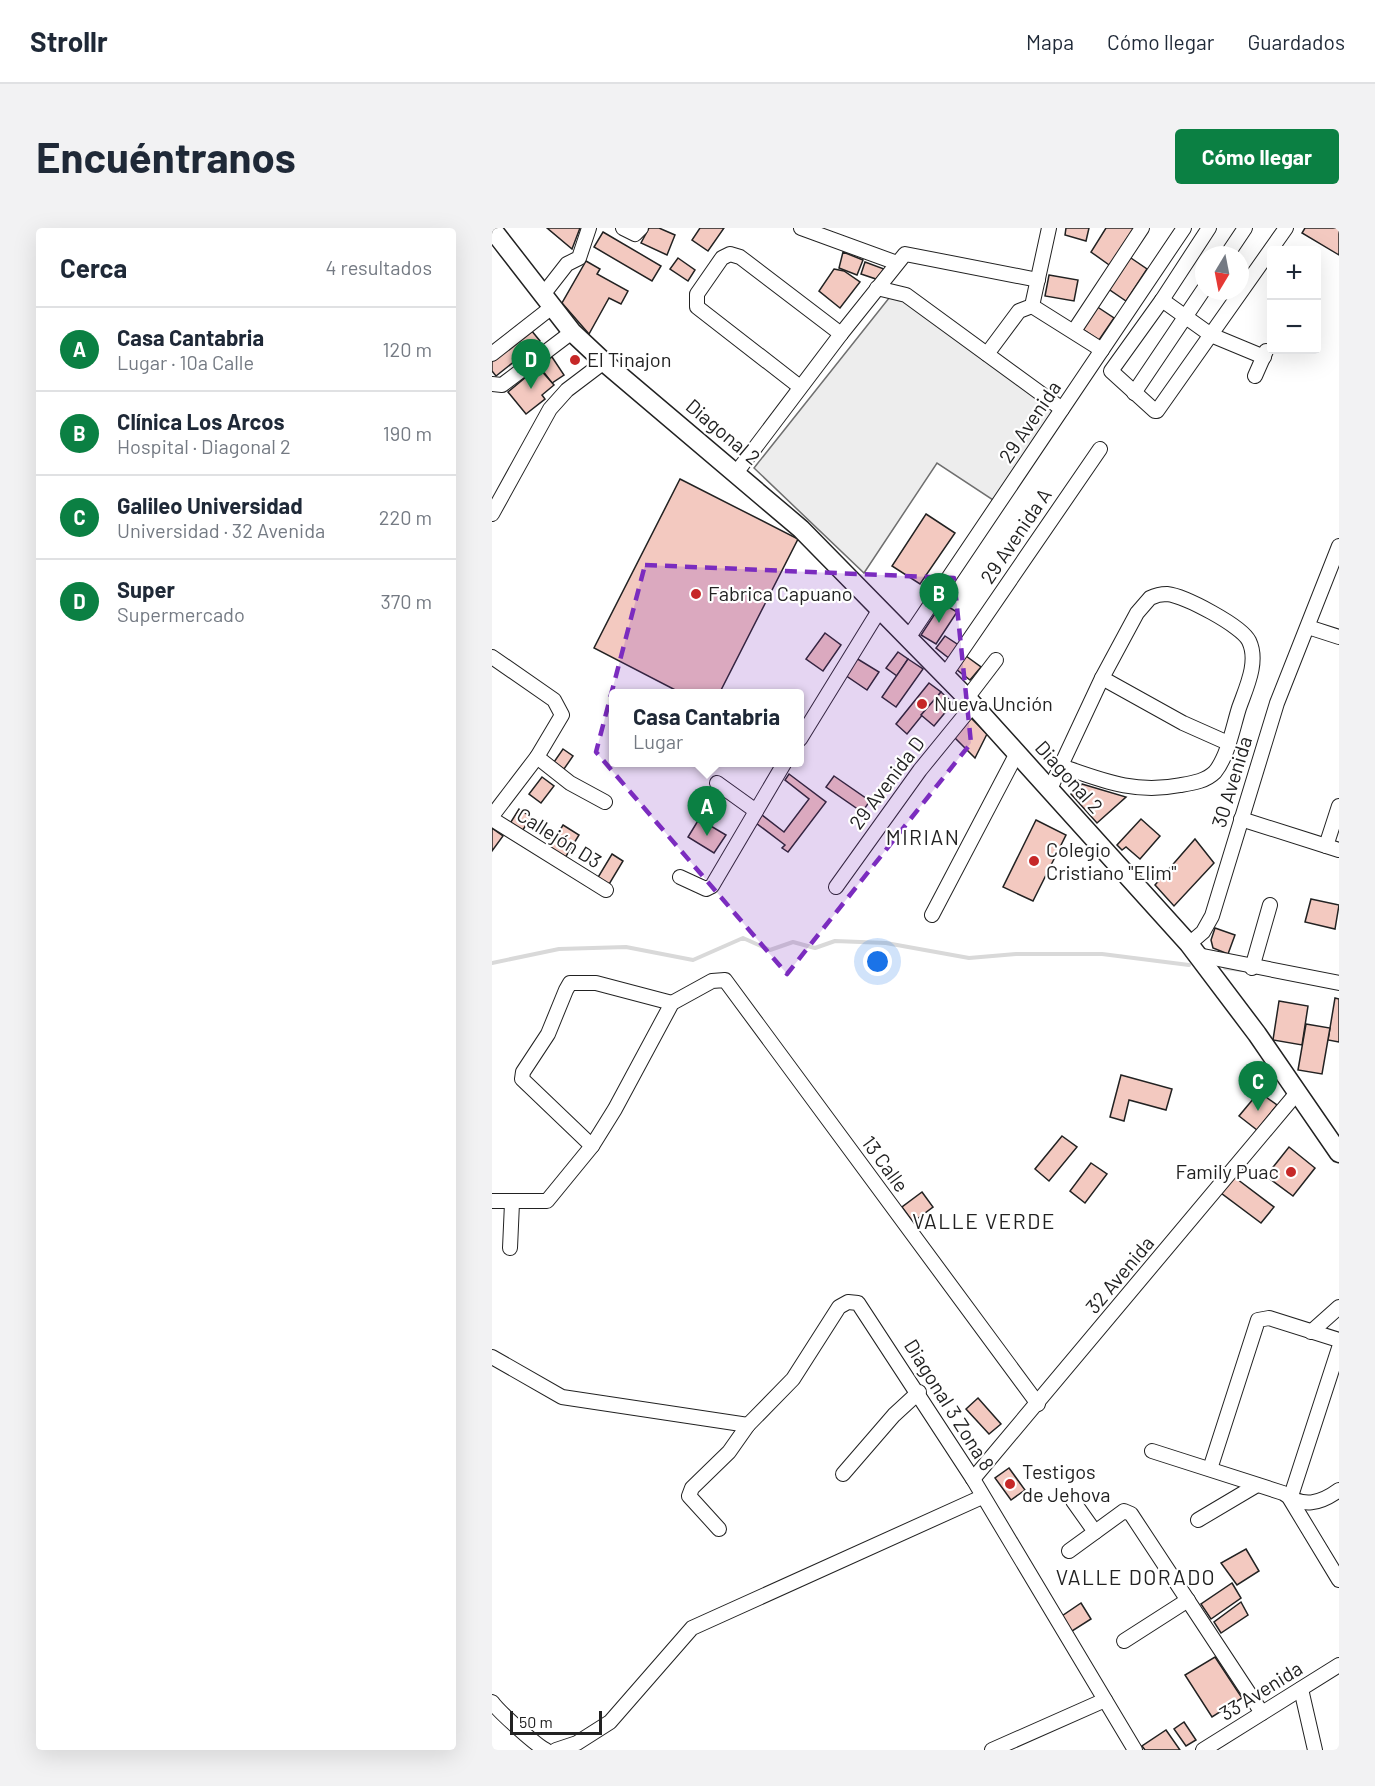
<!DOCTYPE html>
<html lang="es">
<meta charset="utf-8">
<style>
:root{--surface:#fff;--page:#f2f2f3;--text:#1f2937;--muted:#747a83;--line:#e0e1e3;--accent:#0b8043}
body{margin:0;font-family:Barlow,sans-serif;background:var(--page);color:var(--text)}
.controls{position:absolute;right:18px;top:18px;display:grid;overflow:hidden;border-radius:6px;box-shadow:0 6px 24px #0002}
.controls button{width:54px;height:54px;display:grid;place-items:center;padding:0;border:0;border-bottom:2px solid var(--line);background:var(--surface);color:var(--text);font:30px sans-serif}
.compass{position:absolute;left:703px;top:18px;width:54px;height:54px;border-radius:50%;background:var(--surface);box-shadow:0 6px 24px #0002;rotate:190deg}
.scale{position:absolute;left:18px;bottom:15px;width:92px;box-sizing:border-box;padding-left:6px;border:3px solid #222;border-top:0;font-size:16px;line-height:21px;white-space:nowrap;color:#222;-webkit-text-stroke:4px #fff;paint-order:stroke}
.you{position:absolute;left:386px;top:734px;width:21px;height:21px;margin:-15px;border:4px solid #fff;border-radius:50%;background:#1a73e8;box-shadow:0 0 0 9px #1a73e833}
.badge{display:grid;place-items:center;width:39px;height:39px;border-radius:50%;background:var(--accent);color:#fff;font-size:20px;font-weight:700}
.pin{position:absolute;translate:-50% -50px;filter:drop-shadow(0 2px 3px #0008)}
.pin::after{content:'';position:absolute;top:32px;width:21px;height:18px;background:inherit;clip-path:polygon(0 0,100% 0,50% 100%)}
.popup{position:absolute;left:117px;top:461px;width:195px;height:78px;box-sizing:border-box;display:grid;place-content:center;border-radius:6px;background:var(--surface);filter:drop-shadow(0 2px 4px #0005);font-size:20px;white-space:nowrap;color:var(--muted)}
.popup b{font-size:22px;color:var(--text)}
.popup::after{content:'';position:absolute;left:50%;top:100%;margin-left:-12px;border:12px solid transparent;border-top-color:var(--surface)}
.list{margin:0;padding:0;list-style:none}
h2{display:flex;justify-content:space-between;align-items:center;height:78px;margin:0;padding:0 24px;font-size:26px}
h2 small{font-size:20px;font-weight:400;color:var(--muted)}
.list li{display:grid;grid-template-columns:39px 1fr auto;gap:18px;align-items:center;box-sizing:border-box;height:84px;padding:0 24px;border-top:2px solid var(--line)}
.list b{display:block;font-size:22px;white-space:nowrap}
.list p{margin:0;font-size:20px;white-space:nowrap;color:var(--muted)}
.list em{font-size:20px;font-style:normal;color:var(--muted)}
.map{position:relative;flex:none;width:847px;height:1522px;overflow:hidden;border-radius:6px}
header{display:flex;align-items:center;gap:36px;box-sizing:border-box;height:84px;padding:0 30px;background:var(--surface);border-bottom:2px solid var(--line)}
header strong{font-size:28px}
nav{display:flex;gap:33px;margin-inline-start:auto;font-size:21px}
.intro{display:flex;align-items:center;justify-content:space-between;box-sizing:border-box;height:144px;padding:0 36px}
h1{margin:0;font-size:42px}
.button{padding:15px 27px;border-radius:6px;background:var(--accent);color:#fff;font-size:21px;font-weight:700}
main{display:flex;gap:36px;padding:0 36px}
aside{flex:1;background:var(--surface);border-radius:6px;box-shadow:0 6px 24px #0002}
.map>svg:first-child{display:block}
.parking{fill:#ededed;stroke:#6f6f6f;stroke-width:1.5}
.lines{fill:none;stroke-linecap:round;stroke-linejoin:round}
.stream{stroke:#d9d9d9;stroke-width:4}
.building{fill:#f3c9c0;stroke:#222;stroke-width:1.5}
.minor-casing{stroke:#222;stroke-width:16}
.major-casing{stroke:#222;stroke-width:21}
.minor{stroke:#fff;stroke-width:14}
.major{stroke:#fff;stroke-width:18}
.marked{fill:#7b2cbf;fill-opacity:0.2;stroke:#7b2cbf;stroke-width:4.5;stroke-dasharray:12 8;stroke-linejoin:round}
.poi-dot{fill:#c62828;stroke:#fff;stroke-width:2}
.labels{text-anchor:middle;stroke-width:4.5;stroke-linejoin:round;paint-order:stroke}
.poi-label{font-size:20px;fill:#222;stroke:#fff;text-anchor:start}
.street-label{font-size:20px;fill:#222;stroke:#fff}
.neighbourhood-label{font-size:21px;letter-spacing:1.5px;fill:#222;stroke:#fff}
</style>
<header>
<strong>Strollr</strong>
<nav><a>Mapa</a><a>Cómo llegar</a><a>Guardados</a></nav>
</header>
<div class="intro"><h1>Encuéntranos</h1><a class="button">Cómo llegar</a></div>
<main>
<aside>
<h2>Cerca<small>4 resultados</small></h2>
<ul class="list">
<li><span class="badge">A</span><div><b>Casa Cantabria</b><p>Lugar · 10a Calle</p></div><em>120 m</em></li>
<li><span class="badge">B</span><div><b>Clínica Los Arcos</b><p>Hospital · Diagonal 2</p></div><em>190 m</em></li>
<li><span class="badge">C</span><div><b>Galileo Universidad</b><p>Universidad · 32 Avenida</p></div><em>220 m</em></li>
<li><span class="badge">D</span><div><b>Super</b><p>Supermercado</p></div><em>370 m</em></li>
</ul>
</aside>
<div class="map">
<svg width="847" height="1522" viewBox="0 0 847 1522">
<rect width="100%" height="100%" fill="#fff"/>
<polygon class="parking" points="401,65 562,181 501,272 445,235 372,345 262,240"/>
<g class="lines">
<g class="stream">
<polyline points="0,735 67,721 134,719 201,732 251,710 278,722 301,714 323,720 343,713 394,715 477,730 524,726 610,726 697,737"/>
<polyline points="733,740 749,742"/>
</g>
</g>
<g class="building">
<polygon points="55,0 88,0 80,21"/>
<polygon points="157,0 167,0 183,7 175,27 149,15"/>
<polygon points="208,0 232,0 216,23 200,12"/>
<polygon points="574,0 597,0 594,13 573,7"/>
<polygon points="614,0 643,0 620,39 599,24"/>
<polygon points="813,0 847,0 847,27 810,5"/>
<polygon points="111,4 169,38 160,53 102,19"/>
<polygon points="351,24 371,32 365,47 347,40"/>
<polygon points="636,28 655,41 634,73 615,60"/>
<polygon points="186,30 203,42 196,53 178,41"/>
<polygon points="94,33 108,41 105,46 136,63 129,76 117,70 97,106 70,75"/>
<polygon points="373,34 392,41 384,51 369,46"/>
<polygon points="342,41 352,43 368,54 348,80 327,63"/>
<polygon points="557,47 586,52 582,73 553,68"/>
<polygon points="604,78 622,90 607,112 589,100"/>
<polygon points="39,102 48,113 4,148 0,143 0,133"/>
<polygon points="60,129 72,147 60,155 47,138"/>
<polygon points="46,139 62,157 50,167 53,171 34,186 16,164"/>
<polygon points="188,251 306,311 227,466 191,466 102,420"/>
<polygon points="434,286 463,305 428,356 400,338"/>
<polygon points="450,375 465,384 444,416 429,407"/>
<polygon points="333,405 349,417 331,443 314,431"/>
<polygon points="453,408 468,418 458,431 444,420"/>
<polygon points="406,424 416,431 405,448 394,440"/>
<polygon points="474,428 489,439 478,452 464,441"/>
<polygon points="364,430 387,444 375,462 353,447"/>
<polygon points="416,431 431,441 404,479 390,469"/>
<polygon points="437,455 449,464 415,506 404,496"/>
<polygon points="449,464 461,475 442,498 429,487"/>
<polygon points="479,490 495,506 483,530 461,508"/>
<polygon points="71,521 81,528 72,541 62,534"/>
<polygon points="297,546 334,574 296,624 290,620 293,617 264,595 270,587 292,604 317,571 293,552"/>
<polygon points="342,548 378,573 370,584 334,559"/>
<polygon points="50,549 62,558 49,575 37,566"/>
<polygon points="590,556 634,569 605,595 579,566"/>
<polygon points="27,581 39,589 29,605 17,597"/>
<polygon points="207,591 234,607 222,625 196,609"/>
<polygon points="649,591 668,608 648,631 634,619 630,622 625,617"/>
<polygon points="544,592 574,607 541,673 511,659"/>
<polygon points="71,597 87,607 73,630 57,620"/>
<polygon points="0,600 11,608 0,623"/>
<polygon points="703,611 722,635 682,678 663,657"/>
<polygon points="120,626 131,633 116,658 105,651"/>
<polygon points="819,671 847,677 843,701 813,694"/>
<polygon points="723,700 743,707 736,726 721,720 719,712"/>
<polygon points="843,770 847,771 847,814 836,812"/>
<polygon points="787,773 816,778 810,817 781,812"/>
<polygon points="814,796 838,800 830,846 806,842"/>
<polygon points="629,847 680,861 674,882 637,872 632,893 618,889"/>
<polygon points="767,864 785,877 765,902 747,888"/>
<polygon points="570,908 585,919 557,953 543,941"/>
<polygon points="797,919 823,940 801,968 774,948"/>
<polygon points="599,935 615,946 593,975 578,963"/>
<polygon points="741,948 782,979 769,995 729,965"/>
<polygon points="430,964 441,979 421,994 410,979"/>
<polygon points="486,1170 509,1196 497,1206 474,1181"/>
<polygon points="517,1240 533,1262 519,1272 503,1250"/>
<polygon points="754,1321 767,1343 745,1357 729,1335"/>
<polygon points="740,1355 749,1370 719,1391 709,1376"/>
<polygon points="749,1374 756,1387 729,1405 722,1394"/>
<polygon points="589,1375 599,1391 577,1405 567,1390"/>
<polygon points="723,1429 750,1470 720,1489 693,1447"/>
<polygon points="692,1494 704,1512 694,1518 682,1501"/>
<polygon points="674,1502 688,1522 653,1522 650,1518"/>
</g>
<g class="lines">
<defs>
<g id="minor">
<polyline points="131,0 143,6 149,0"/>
<polyline points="309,0 405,35"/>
<polyline points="717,0 670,72 619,143 663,183 665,183 794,0"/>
<polyline points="735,27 753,0"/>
<polyline points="385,60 414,67 570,181"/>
<polyline points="50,68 75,36 87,30 97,0"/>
<polyline points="670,72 719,107 772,129"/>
<polyline points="540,78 610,122"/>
<polyline points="582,103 650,0"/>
<polyline points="0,126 60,79"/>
<polyline points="495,126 527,83 540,78 557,0"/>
<polyline points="763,148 774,123"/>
<polyline points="0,156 10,157 80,104"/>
<polyline points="308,159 205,79 205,66 230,30 238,26 248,29 349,106"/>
<polyline points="642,165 712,61"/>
<polyline points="244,245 349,106 413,26 546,52"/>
<polyline points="0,286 58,181 75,162 112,134"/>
<polyline points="816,399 847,409"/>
<polyline points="416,410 692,0"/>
<polyline points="0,429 62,472 70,487 45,529 0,588"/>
<polyline points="453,447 608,221"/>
<polyline points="610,450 691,495 736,515"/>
<polyline points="475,470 504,432"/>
<polyline points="308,511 388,381"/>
<polyline points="45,529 78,555 113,574"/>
<polyline points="225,555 264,583"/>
<path d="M558,561L610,450L645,385L658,370C664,367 669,366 675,366C693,368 750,398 757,413C767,434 754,460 747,480C741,499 736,528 723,544C714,553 701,555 689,557C643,566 612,553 569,538"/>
<polyline points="0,591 114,662"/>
<polyline points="749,591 847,622"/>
<polyline points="834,618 847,578"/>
<polyline points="188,649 214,661 220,658 293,534"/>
<polyline points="344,659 428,542 481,477"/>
<polyline points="440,687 525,525"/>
<polyline points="697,716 711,704 720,688 785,475 847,318"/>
<polyline points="706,727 847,755"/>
<polyline points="760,740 778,677"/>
<polyline points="100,918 30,851 31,844 56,806 74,762 78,755 104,755 180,775"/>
<polyline points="0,973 55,973 100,918 123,881 180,775 220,753 233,752 546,1176"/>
<polyline points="18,1020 20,975"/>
<polyline points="819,1104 847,1079"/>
<polyline points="847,1120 798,1271 847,1352"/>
<polyline points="0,1129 70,1169 256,1197"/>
<path d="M660,1223L791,1265C811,1280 828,1276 847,1262"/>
<polyline points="718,1241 766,1092 777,1090 847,1112"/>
<polyline points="351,1246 402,1187 427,1164"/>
<polyline points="481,1251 804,866"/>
<polyline points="581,1273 603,1304"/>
<polyline points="706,1292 765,1257"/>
<polyline points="227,1301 197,1268 200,1260 237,1224 256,1197 301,1151 347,1079 356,1074 366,1075 481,1251 643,1522"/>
<polyline points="577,1323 632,1283 639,1286 770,1485"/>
<polyline points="632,1413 696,1372"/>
<polyline points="809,1461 823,1522"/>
<path d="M0,1474C6,1483 46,1519 54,1522"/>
<polyline points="64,1522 85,1515 118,1494 200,1400 490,1269"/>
<polyline points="500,1522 613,1472"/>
<polyline points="711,1522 847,1437"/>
</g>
<polyline id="major" points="0,1 80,104 112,134 309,301 475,470 697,716 765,806 847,925"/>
</defs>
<use href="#minor" class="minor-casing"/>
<use href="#major" class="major-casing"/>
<use href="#minor" class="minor"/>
<use href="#major" class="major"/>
</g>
<path class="marked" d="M153,337L462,350L479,515L295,746L104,524Z"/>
<g class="poi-dot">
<circle cx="83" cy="132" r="6"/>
<circle cx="204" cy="366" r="6"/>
<circle cx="430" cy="476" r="6"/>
<circle cx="542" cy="633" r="6"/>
<circle cx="799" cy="944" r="6"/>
<circle cx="518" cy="1256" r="6"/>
</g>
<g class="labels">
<g class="poi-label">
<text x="95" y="139">El Tinajon</text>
<text x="216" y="373">Fabrica Capuano</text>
<text x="442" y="483">Nueva Unción</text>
<text x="554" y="629">Colegio<tspan x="554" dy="23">Cristiano "Elim"</tspan></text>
<text x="787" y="951" text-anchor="end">Family Puac</text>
<text x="530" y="1251">Testigos<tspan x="530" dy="23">de Jehova</tspan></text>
</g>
<g class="street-label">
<text transform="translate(538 194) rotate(-56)" y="7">29 Avenida</text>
<text transform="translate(231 204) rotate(40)" y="7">Diagonal 2</text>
<text transform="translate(524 308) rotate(-56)" y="7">29 Avenida A</text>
<text transform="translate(577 549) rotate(48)" y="7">Diagonal 2</text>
<text transform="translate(740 554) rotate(-73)" y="7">30 Avenida</text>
<text transform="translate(395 555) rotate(-53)" y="7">29 Avenida D</text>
<text transform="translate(67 610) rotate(32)" y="7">Callejón D3</text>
<text transform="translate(393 936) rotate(54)" y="7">13 Calle</text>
<text transform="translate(628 1047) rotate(-50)" y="7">32 Avenida</text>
<text transform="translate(457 1177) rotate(58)" y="7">Diagonal 3 Zona 8</text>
<text transform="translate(769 1463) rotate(-32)" y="7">33 Avenida</text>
</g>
<g class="neighbourhood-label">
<text x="431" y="617">MIRIAN</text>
<text x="492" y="1001">VALLE VERDE</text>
<text x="644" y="1357">VALLE DORADO</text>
</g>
</g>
</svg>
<div class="controls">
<button>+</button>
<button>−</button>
</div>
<svg class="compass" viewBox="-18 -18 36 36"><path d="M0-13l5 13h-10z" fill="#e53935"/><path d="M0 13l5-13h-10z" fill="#747a83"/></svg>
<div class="scale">50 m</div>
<div class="you"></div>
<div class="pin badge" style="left:215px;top:608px">A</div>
<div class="popup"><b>Casa Cantabria</b>Lugar</div>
<div class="pin badge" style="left:447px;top:395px">B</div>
<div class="pin badge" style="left:766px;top:883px">C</div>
<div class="pin badge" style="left:39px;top:161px">D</div>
</div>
</main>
